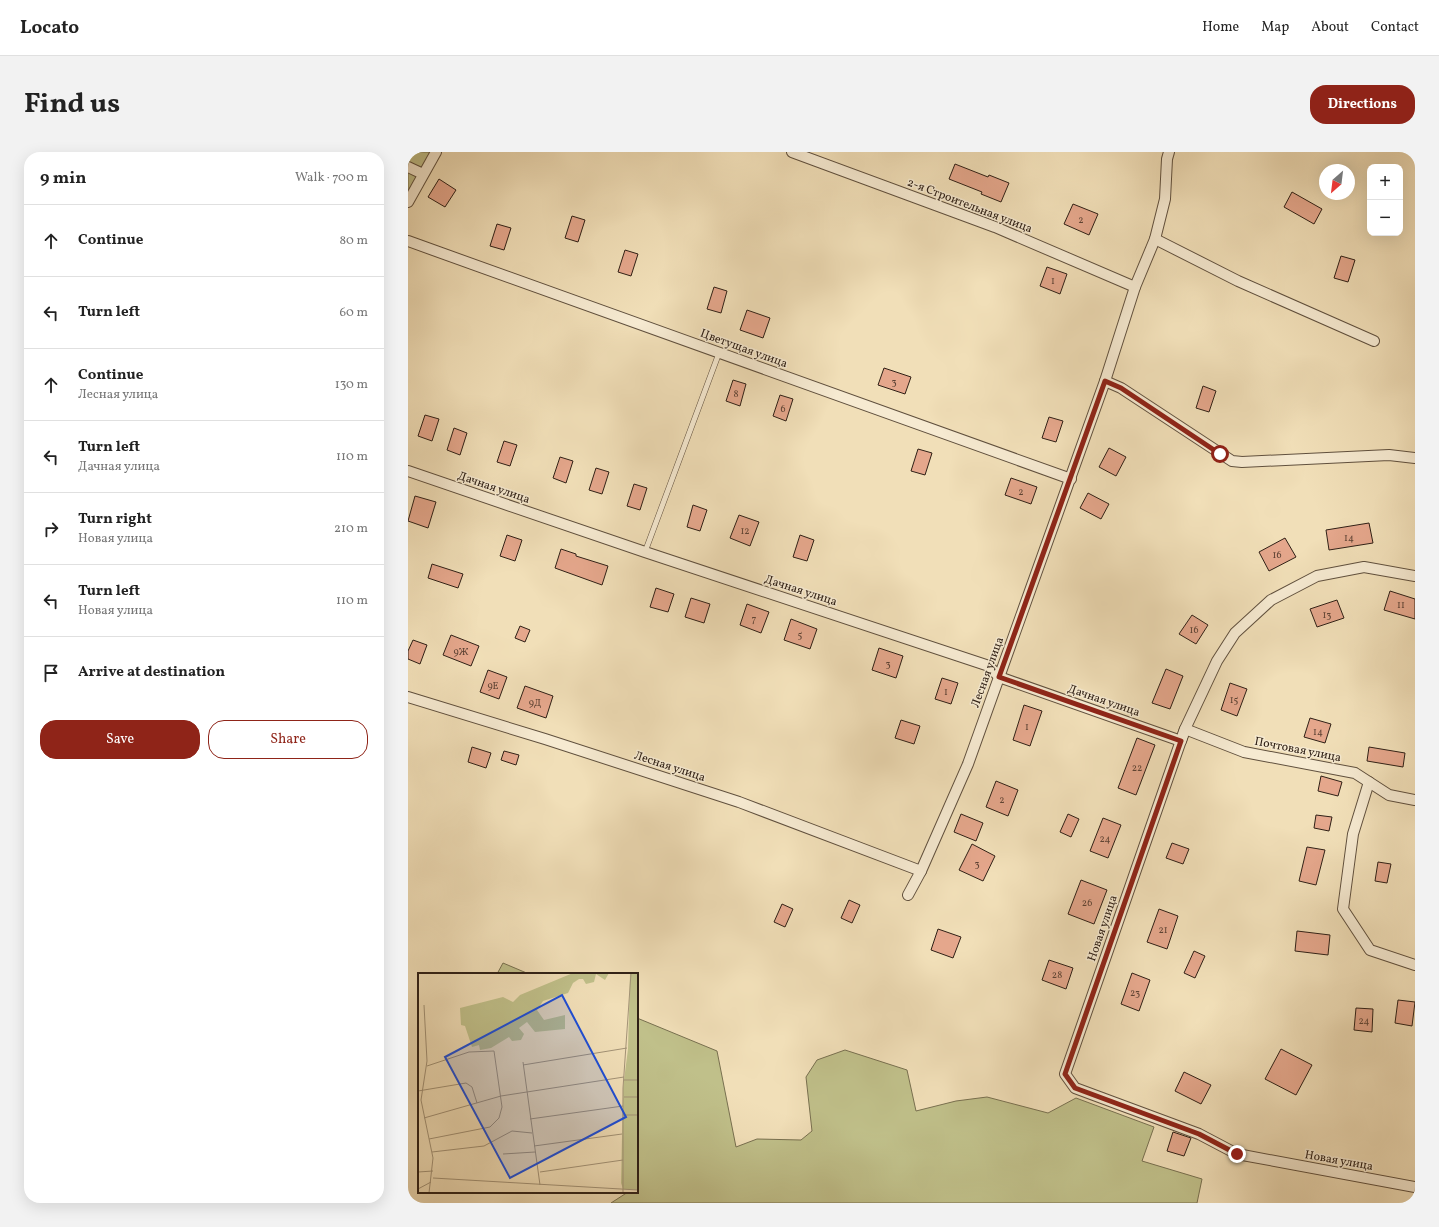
<!DOCTYPE html>
<meta charset="utf-8">
<style>
:root{--surface:#fff;--page:#f2f2f2;--text:#222;--muted:#767676;--line:#e0e0e0;--accent:#8f2418}
body{margin:0;font-family:Vollkorn,serif;background:var(--page);color:var(--text)}
.controls{position:absolute;right:12px;top:12px;display:grid;overflow:hidden;border-radius:8px;box-shadow:0 4px 16px #0002}
.controls button{width:36px;height:36px;display:grid;place-items:center;padding:0;border:0;border-bottom:1px solid var(--line);background:var(--surface);color:var(--text);font:20px sans-serif}
.compass{position:absolute;left:911px;top:12px;width:36px;height:36px;border-radius:50%;background:var(--surface);box-shadow:0 4px 16px #0002;rotate:208deg}
.stop{position:absolute;width:12px;height:12px;margin:-9px;border:3px solid #8f2418;border-radius:50%;background:#fff}
.stop.end{background:#8f2418;border-color:#fff;box-shadow:0 1px 4px #0008}
.list{margin:0;padding:0;list-style:none}
h2{display:flex;justify-content:space-between;align-items:center;height:52px;margin:0;padding:0 16px;font-size:17px}
h2 small{font-size:13px;font-weight:400;color:var(--muted)}
.list li{display:grid;grid-template-columns:26px 1fr auto;gap:12px;align-items:center;box-sizing:border-box;height:72px;padding:0 16px;border-top:1px solid var(--line)}
.list b{display:block;font-size:15px;white-space:nowrap}
.list p{margin:0;font-size:13px;white-space:nowrap;color:var(--muted)}
.list em{font-size:13px;font-style:normal;color:var(--muted)}
.actions{display:flex;gap:8px;padding:12px 16px}
.actions a{flex:1;padding:9px 0;border:1px solid var(--accent);border-radius:16px;text-align:center;font-size:14px;color:var(--accent)}
.actions .main{background:var(--accent);color:#fff}
.icon{flex:none;width:22px;height:22px;fill:none;stroke:currentColor;stroke-width:2;stroke-linecap:round;stroke-linejoin:round}
.map{position:relative;flex:none;width:1007px;height:1051px;overflow:hidden;border-radius:16px}
header{display:flex;align-items:center;gap:24px;box-sizing:border-box;height:56px;padding:0 20px;background:var(--surface);border-bottom:1px solid var(--line)}
header strong{font-size:19px}
nav{display:flex;gap:22px;margin-inline-start:auto;font-size:14px}
.intro{display:flex;align-items:center;justify-content:space-between;box-sizing:border-box;height:96px;padding:0 24px}
h1{margin:0;font-size:28px}
.button{padding:10px 18px;border-radius:16px;background:var(--accent);color:#fff;font-size:14px;font-weight:700}
main{display:flex;gap:24px;padding:0 24px}
aside{flex:1;background:var(--surface);border-radius:16px;box-shadow:0 4px 16px #0002}
.map>svg:first-child{display:block}
.green{fill:#c0c08a;stroke:#787050}
.building{fill:#e5a78c;stroke:#2f2016}
.lines{fill:none;stroke-linecap:round;stroke-linejoin:round}
.service-casing{stroke:#60503e;stroke-width:6}
.minor-casing{stroke:#60503e;stroke-width:12}
.service{stroke:#f6ead1;stroke-width:5}
.minor{stroke:#f6ead1;stroke-width:10}
.route{stroke:#8f2418;stroke-width:5}
.labels{text-anchor:middle;stroke-width:3;stroke-linejoin:round;paint-order:stroke}
.number-label{font-size:10px;fill:#5c4234}
.street-label{font-size:12px;fill:#2f2016;stroke:#f6ead1}
.inset-road{fill:none;stroke:#a39377;stroke-width:1}
.view{fill:#1d4ed8;fill-opacity:0.15;stroke:#1d4ed8;stroke-width:2}
.inset-edge{fill:none;stroke:#2f2016;stroke-width:2}
</style>
<header>
<strong>Locato</strong>
<nav><a>Home</a><a>Map</a><a>About</a><a>Contact</a></nav>
</header>
<div class="intro"><h1>Find us</h1><a class="button">Directions</a></div>
<main>
<aside>
<h2>9 min<small>Walk · 700 m</small></h2>
<ul class="list">
<li><svg class="icon" aria-label="ahead" viewBox="0 0 24 24"><path d="M12 20V5M6 11l6-6 6 6"/></svg><div><b>Continue</b></div><em>80 m</em></li>
<li><svg class="icon" aria-label="left" viewBox="0 0 24 24"><path d="M17 20v-9H6M10 6l-5 5 5 5"/></svg><div><b>Turn left</b></div><em>60 m</em></li>
<li><svg class="icon" aria-label="ahead" viewBox="0 0 24 24"><path d="M12 20V5M6 11l6-6 6 6"/></svg><div><b>Continue</b><p>Лесная улица</p></div><em>130 m</em></li>
<li><svg class="icon" aria-label="left" viewBox="0 0 24 24"><path d="M17 20v-9H6M10 6l-5 5 5 5"/></svg><div><b>Turn left</b><p>Дачная улица</p></div><em>110 m</em></li>
<li><svg class="icon" aria-label="right" viewBox="0 0 24 24"><path d="M7 20v-9h11M14 6l5 5-5 5"/></svg><div><b>Turn right</b><p>Новая улица</p></div><em>210 m</em></li>
<li><svg class="icon" aria-label="left" viewBox="0 0 24 24"><path d="M17 20v-9H6M10 6l-5 5 5 5"/></svg><div><b>Turn left</b><p>Новая улица</p></div><em>110 m</em></li>
<li><svg class="icon" aria-label="arrive" viewBox="0 0 24 24"><path d="M6 21V4h12l-3 4 3 4H6"/></svg><div><b>Arrive at destination</b></div></li>
</ul>
<div class="actions"><a class="main">Save</a><a>Share</a></div>
</aside>
<div class="map">
<svg width="1007" height="1051" viewBox="0 0 1007 1051">
<rect width="100%" height="100%" fill="#f1dfb8"/>
<filter id="stains"><feTurbulence type="fractalNoise" baseFrequency=".005" numOctaves="4"/><feColorMatrix values="0 0 0 0 .2 0 0 0 0 .09 0 0 0 0 .02 0 0 0 .5 -.17"/></filter>
<radialGradient id="worn" r=".72"><stop offset=".6" stop-color="#630" stop-opacity="0"/><stop offset="1" stop-color="#630" stop-opacity=".3"/></radialGradient>
<g class="green">
<polygon points="0,0 27,0 0,47"/>
<polygon points="95,811 121,822 89,822"/>
<polygon points="229,866 309,899 328,995 349,987 393,988 404,979 398,925 409,908 437,898 499,918 508,959 548,949 579,945 640,961 668,946 746,975 734,1009 794,1027 789,1051 203,1051 220,1040 229,1040"/>
</g>
<g class="building">
<polygon points="547,12 580,25 581,23 601,31 593,50 573,42 574,40 541,27"/>
<polygon points="31,27 48,38 37,55 20,45"/>
<polygon points="884,40 914,57 906,72 876,55"/>
<polygon points="665,52 690,62 681,83 656,72"/>
<polygon points="164,64 177,68 170,90 157,86"/>
<polygon points="89,72 103,76 96,98 82,94"/>
<polygon points="217,98 230,102 223,124 210,120"/>
<polygon points="933,104 947,108 940,130 926,126"/>
<polygon points="639,115 659,122 652,142 632,134"/>
<polygon points="306,135 319,139 313,161 299,157"/>
<polygon points="339,158 362,166 355,186 332,178"/>
<polygon points="476,216 503,225 497,242 470,233"/>
<polygon points="325,228 338,232 332,254 318,249"/>
<polygon points="795,234 808,239 801,260 788,256"/>
<polygon points="372,243 385,247 378,269 365,264"/>
<polygon points="17,263 31,267 24,289 10,284"/>
<polygon points="641,265 655,269 648,290 634,286"/>
<polygon points="46,276 59,281 52,303 39,298"/>
<polygon points="96,289 109,293 102,314 89,310"/>
<polygon points="701,296 718,305 708,324 691,315"/>
<polygon points="510,297 524,301 517,323 503,319"/>
<polygon points="152,305 165,309 158,331 145,326"/>
<polygon points="188,316 201,320 194,342 181,338"/>
<polygon points="603,326 629,335 623,352 597,343"/>
<polygon points="226,332 239,336 232,358 219,354"/>
<polygon points="680,341 701,352 693,367 672,356"/>
<polygon points="7,344 28,350 20,376 0,369"/>
<polygon points="285,353 299,358 292,379 279,375"/>
<polygon points="331,363 351,370 342,394 322,386"/>
<polygon points="961,371 965,391 921,398 918,378"/>
<polygon points="99,383 114,388 107,409 92,404"/>
<polygon points="392,383 406,388 399,409 385,405"/>
<polygon points="877,386 888,405 861,419 851,400"/>
<polygon points="153,397 168,402 168,404 200,414 194,433 147,416"/>
<polygon points="24,412 55,422 50,436 20,426"/>
<polygon points="248,436 266,442 260,460 242,455"/>
<polygon points="982,439 1007,447 1007,467 976,458"/>
<polygon points="283,446 302,452 296,471 277,465"/>
<polygon points="929,448 936,466 909,475 902,457"/>
<polygon points="339,452 361,460 353,481 332,473"/>
<polygon points="784,463 800,473 788,492 771,482"/>
<polygon points="383,467 409,477 402,497 376,488"/>
<polygon points="112,474 122,478 117,490 107,486"/>
<polygon points="43,483 71,494 63,514 35,503"/>
<polygon points="5,488 19,493 12,512 0,507 0,499"/>
<polygon points="471,496 495,504 488,526 464,518"/>
<polygon points="758,517 775,524 762,557 744,551"/>
<polygon points="80,518 99,525 91,547 72,540"/>
<polygon points="534,526 550,531 543,552 527,547"/>
<polygon points="822,531 839,537 829,564 813,558"/>
<polygon points="117,534 145,544 138,566 109,556"/>
<polygon points="616,553 634,559 622,594 605,588"/>
<polygon points="902,566 923,572 917,591 896,585"/>
<polygon points="493,568 512,574 506,592 487,586"/>
<polygon points="729,586 747,593 728,643 710,636"/>
<polygon points="64,595 83,601 78,616 60,610"/>
<polygon points="961,595 997,601 995,615 959,609"/>
<polygon points="96,599 111,603 108,613 93,608"/>
<polygon points="913,624 934,630 930,644 910,639"/>
<polygon points="588,629 610,638 600,664 578,655"/>
<polygon points="553,662 575,671 568,689 546,680"/>
<polygon points="660,662 671,667 663,685 652,680"/>
<polygon points="908,663 924,665 921,679 906,676"/>
<polygon points="695,666 713,673 700,706 682,699"/>
<polygon points="764,691 781,697 775,712 758,706"/>
<polygon points="564,692 587,704 575,729 551,718"/>
<polygon points="899,695 917,698 908,733 891,729"/>
<polygon points="970,710 983,712 979,731 967,729"/>
<polygon points="673,728 699,738 686,772 660,762"/>
<polygon points="441,748 452,753 444,771 433,766"/>
<polygon points="374,752 385,757 377,775 366,770"/>
<polygon points="751,757 770,764 759,797 739,790"/>
<polygon points="530,777 553,785 545,806 523,798"/>
<polygon points="889,779 922,783 920,803 887,799"/>
<polygon points="786,799 797,804 787,826 776,821"/>
<polygon points="641,808 665,816 658,837 634,828"/>
<polygon points="724,821 742,828 731,859 713,852"/>
<polygon points="990,848 1007,850 1004,874 987,871"/>
<polygon points="948,856 965,857 964,880 946,878"/>
<polygon points="873,897 904,913 888,943 857,927"/>
<polygon points="776,920 803,933 793,952 767,939"/>
<polygon points="765,980 783,986 776,1004 759,999"/>
</g>
<g class="lines">
<defs>
<polyline id="service" points="237,400 311,201"/>
<g id="minor">
<polyline points="384,0 587,75 727,135"/>
<polyline points="0,15 15,22"/>
<polyline points="0,50 28,0"/>
<polyline points="747,87 830,129 966,189"/>
<polyline points="0,89 663,327"/>
<polyline points="697,229 713,236 824,309 834,310 981,303 1007,306"/>
<polyline points="0,319 237,400 581,514 591,525 773,589 777,577 836,600 947,621 981,643 1007,648"/>
<polyline points="1007,424 956,415 909,424 863,448 827,481 809,509 777,577 657,922 667,936 791,982 829,1002 1007,1035"/>
<polyline points="0,545 137,587 331,650 513,719"/>
<polyline points="961,630 945,682 935,757 962,798 1007,813"/>
<polyline points="500,743 513,719 560,612 697,229 727,135 747,87 757,47 759,7 761,0"/>
</g>
</defs>
<use href="#service" class="service-casing"/>
<use href="#minor" class="minor-casing"/>
<use href="#service" class="service"/>
<use href="#minor" class="minor"/>
</g>
<g class="lines">
<polyline class="route" points="812,302 713,236 697,229 591,525 773,589 657,922 667,936 791,982 829,1002"/>
</g>
<g class="labels">
<g class="number-label">
<text x="673" y="71">2</text>
<text x="645" y="132">1</text>
<text x="486" y="233">3</text>
<text x="328" y="245">8</text>
<text x="375" y="260">6</text>
<text x="613" y="343">2</text>
<text x="337" y="382">12</text>
<text x="941" y="389">14</text>
<text x="869" y="406">16</text>
<text x="993" y="456">11</text>
<text x="919" y="466">13</text>
<text x="346" y="470">7</text>
<text x="786" y="481">16</text>
<text x="392" y="486">5</text>
<text x="53" y="503">9Ж</text>
<text x="480" y="515">3</text>
<text x="85" y="537">9Е</text>
<text x="538" y="543">1</text>
<text x="826" y="551">15</text>
<text x="127" y="554">9Д</text>
<text x="619" y="578">1</text>
<text x="910" y="583">14</text>
<text x="729" y="619">22</text>
<text x="594" y="651">2</text>
<text x="697" y="690">24</text>
<text x="569" y="715">3</text>
<text x="679" y="754">26</text>
<text x="755" y="781">21</text>
<text x="649" y="826">28</text>
<text x="727" y="844">23</text>
<text x="956" y="872">24</text>
</g>
<g class="street-label">
<text transform="translate(562 53) rotate(21)" y="4">2-я Строительная улица</text>
<text transform="translate(336 196) rotate(20)" y="4">Цветущая улица</text>
<text transform="translate(86 335) rotate(19)" y="4">Дачная улица</text>
<text transform="translate(393 438) rotate(18)" y="4">Дачная улица</text>
<text transform="translate(579 520) rotate(-70)" y="4">Лесная улица</text>
<text transform="translate(696 548) rotate(19)" y="4">Дачная улица</text>
<text transform="translate(890 597) rotate(11)" y="4">Почтовая улица</text>
<text transform="translate(262 614) rotate(18)" y="4">Лесная улица</text>
<text transform="translate(694 776) rotate(-71)" y="4">Новая улица</text>
<text transform="translate(931 1008) rotate(10)" y="4">Новая улица</text>
</g>
</g>
<g transform="translate(10 821)">
<rect width="220" height="220" fill="#f1dfb8"/>
<path d="M155,0H191L187,7L178,1L176,9L168,11L165,6H161L155,10L150,20L125,28L119,37L126,47L147,42V56L117,59L109,49L101,55L106,61L103,67L94,68L91,64L73,75L62,77L61,72L54,74L47,53L43,52L42,35L85,24L95,29L102,22ZM212,0H220V217L205,216L203,210L205,115L210,76Z" fill="#c0c08a"/>
<path class="inset-road" d="M6,32L9,88L3,127L15,185L11,220M105,89L122,212M105,92L209,75M9,93L51,79L76,78L84,134L81,145L72,154L11,166M206,107H220M0,118L48,110L54,114L59,130M206,124H220M205,142H220M6,145L83,123L206,104M112,146L205,133M116,173L204,161M14,179L66,173L94,158L114,160M85,181L117,179M0,199L15,198M122,199L205,187M15,205L220,217M0,216L13,209M205,220V115L213,0"/>
<path class="view" d="M144,22L208,144L92,205L27,84Z"/>
<rect width="220" height="220" class="inset-edge"/>
</g>
<rect width="100%" height="100%" filter="url(#stains)"/>
<rect width="100%" height="100%" fill="url(#worn)"/>
</svg>
<div class="controls">
<button>+</button>
<button>−</button>
</div>
<svg class="compass" viewBox="-18 -18 36 36"><path d="M0-13l5 13h-10z" fill="#e53935"/><path d="M0 13l5-13h-10z" fill="#767676"/></svg>
<div class="stop" style="left:812px;top:302px"></div>
<div class="stop end" style="left:829px;top:1002px"></div>
</div>
</main>
